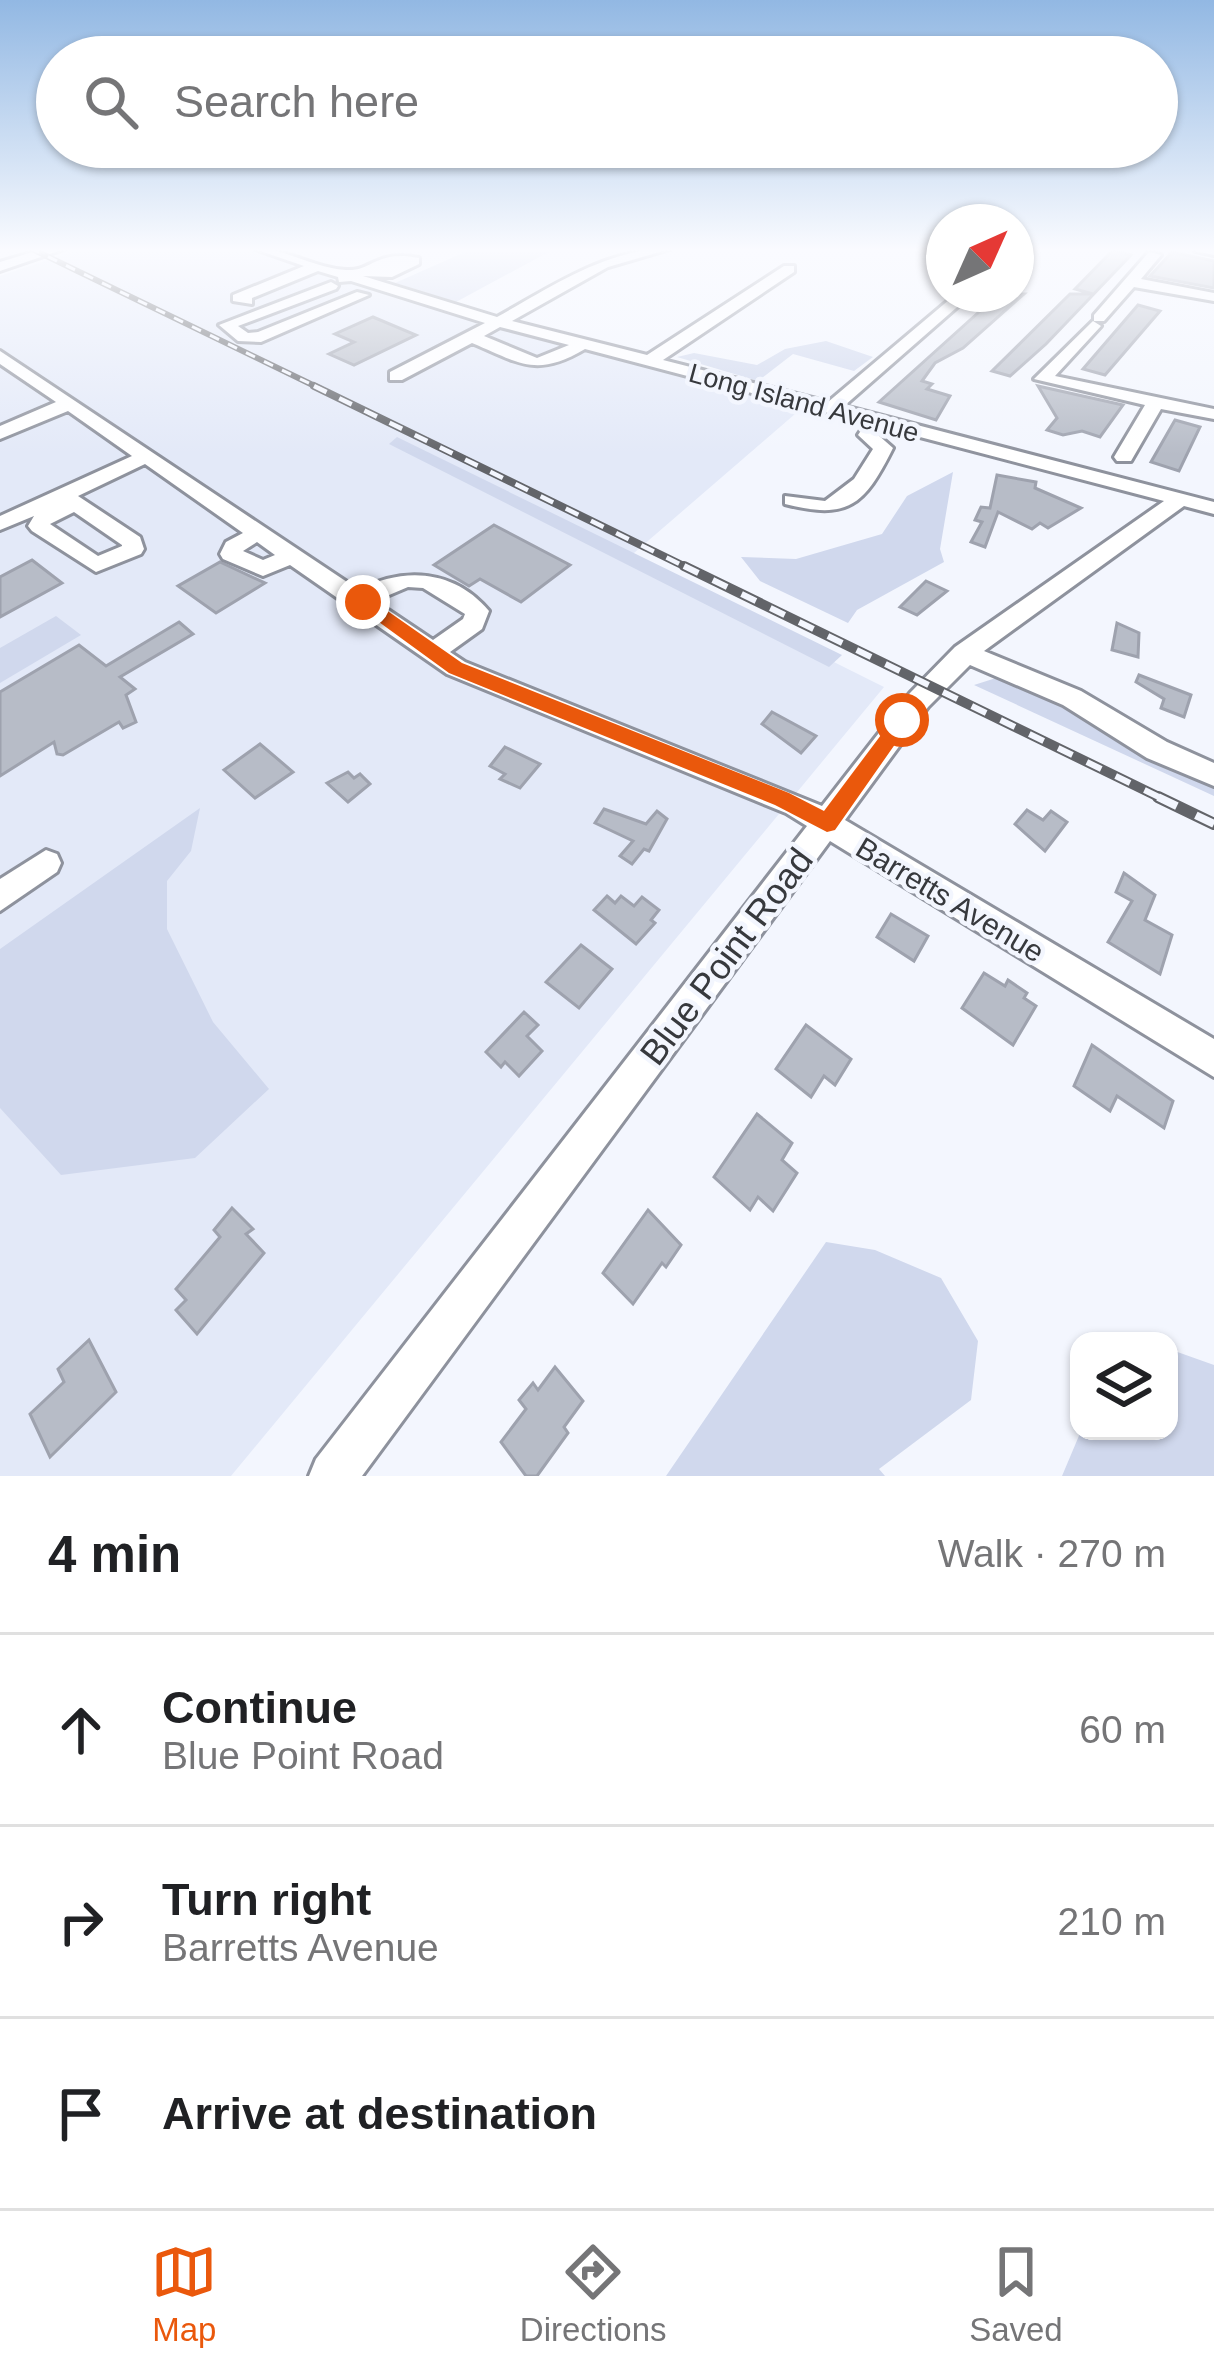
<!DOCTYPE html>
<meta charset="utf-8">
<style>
:root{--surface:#fff;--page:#f2f2f2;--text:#202124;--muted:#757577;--line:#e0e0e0;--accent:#ea580c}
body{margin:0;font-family:Arial,sans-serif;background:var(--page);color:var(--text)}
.controls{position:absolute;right:36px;bottom:36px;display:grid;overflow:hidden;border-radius:24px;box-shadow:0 3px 9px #0004}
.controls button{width:108px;height:108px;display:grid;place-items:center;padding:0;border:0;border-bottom:3px solid var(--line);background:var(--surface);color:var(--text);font:60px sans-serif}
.compass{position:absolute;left:926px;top:204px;width:108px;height:108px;border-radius:50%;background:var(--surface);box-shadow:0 3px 9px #0004;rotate:45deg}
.stop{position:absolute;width:36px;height:36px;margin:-27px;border:9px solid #ea580c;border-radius:50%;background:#fff}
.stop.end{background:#ea580c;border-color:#fff;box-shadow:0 3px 12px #0008}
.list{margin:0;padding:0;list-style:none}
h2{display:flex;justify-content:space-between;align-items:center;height:156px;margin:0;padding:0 48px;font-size:51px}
h2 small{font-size:39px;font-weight:400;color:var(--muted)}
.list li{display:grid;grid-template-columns:78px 1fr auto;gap:36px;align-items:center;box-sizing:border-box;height:192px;padding:0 48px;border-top:3px solid var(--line)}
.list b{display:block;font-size:45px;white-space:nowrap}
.list p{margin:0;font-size:39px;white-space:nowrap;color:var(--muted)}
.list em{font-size:39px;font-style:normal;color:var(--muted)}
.icon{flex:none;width:66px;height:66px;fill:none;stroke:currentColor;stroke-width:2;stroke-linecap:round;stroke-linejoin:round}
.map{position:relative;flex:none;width:1214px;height:1476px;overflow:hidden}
.search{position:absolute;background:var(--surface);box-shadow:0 3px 9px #0004;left:36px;right:36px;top:36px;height:132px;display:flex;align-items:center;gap:30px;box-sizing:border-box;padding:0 42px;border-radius:66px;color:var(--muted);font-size:45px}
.sheet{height:732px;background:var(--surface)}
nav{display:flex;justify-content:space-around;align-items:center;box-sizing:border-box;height:168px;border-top:3px solid var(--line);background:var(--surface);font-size:33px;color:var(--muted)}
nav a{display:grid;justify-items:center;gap:6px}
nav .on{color:var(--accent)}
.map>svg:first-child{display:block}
.built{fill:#e3e9f8}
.green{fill:#d0d8ed}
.building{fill:#b7bcc7;stroke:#9ea2ae;stroke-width:3}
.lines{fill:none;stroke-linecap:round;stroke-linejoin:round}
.minor-casing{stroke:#8e929d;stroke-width:6}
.minor{fill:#fff;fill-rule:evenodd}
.rail-far3-casing{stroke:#626469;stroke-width:6}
.rail-far2-casing{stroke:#626469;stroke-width:8}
.rail-far1-casing{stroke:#626469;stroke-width:10}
.rail-casing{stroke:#626469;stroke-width:12}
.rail-far3{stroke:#f3f6fe;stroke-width:3;stroke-dasharray:10;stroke-linecap:butt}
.rail-far2{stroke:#f3f6fe;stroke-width:4.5;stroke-dasharray:14;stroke-linecap:butt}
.rail-far1{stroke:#f3f6fe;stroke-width:6;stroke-dasharray:16;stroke-linecap:butt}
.rail{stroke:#f3f6fe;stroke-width:8;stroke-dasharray:21;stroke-linecap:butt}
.route{fill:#ea580c}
.labels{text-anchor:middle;stroke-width:9;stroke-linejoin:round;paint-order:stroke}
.far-street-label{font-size:27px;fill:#37393d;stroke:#f3f6fe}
.street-label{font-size:30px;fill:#37393d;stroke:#f3f6fe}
.near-street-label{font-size:36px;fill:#37393d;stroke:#f3f6fe}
</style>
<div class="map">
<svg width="1214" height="1476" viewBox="0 0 1214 1476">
<rect width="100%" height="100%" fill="#f3f6fe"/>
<polygon class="built" points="84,248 242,248 802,408 627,559 884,687 231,1476 0,1476 0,276"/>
<g class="green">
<polygon points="474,248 556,248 456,302 395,283"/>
<polygon points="826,341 873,357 854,371 793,354 758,381 677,357 694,353 757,365 785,349"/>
<polygon points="397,437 842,655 829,667 389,444"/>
<polygon points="953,472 940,549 944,562 857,610 848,623 760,581 741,557 796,559 882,534 907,496"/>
<polygon points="56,616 81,635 0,683 0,648"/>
<path d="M996,678C1072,705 1140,751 1214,784V796L974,685Z"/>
<polygon points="200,808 191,851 167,881 167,929 213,1022 269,1089 195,1158 61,1175 0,1108 0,949"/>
<polygon points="826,1242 875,1250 941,1278 978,1341 971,1400 879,1469 885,1476 666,1476"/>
<polygon points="1169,1349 1214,1365 1214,1476 1062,1476 1081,1431 1169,1431"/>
</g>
<g class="building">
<polygon points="1113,250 1131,255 1046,344 1010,376 992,371 1070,294 1093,294 1075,289"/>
<polygon points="1172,252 1214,261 1214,288 1150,276"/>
<polygon points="999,294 1024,294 963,348 935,363 922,381 932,384 927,389 950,396 936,420 879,402"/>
<polygon points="1138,305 1160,311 1105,375 1083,369"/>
<polygon points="373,317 416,335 354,365 329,354 354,342 335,334"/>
<polygon points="1038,386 1123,405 1100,437 1082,431 1063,435 1047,430 1057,418"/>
<polygon points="1175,420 1200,427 1179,471 1151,462"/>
<polygon points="997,475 1036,482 1035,488 1081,508 1048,528 1040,523 1032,529 998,512 985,547 971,542 982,522 975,520 981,507 990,508"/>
<polygon points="494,525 570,565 521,602 480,579 469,586 434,565"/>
<polygon points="32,560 62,583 0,617 0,577"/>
<polygon points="220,562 265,583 216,613 178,586"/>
<polygon points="926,581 947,591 917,615 900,607"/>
<polygon points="179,622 193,634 120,677 135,689 126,695 136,722 123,728 119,722 63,755 57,754 54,742 0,776 0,692 79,645 106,666"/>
<polygon points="1117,623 1139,633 1138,657 1112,650"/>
<polygon points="1139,675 1191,695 1184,717 1161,708 1164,699 1136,682"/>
<polygon points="772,712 816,736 801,753 762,724"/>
<polygon points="260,744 293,772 255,798 224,770"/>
<polygon points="505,747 540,764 520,788 500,779 505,774 490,766"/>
<polygon points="348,772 354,778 360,774 370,784 348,802 327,783"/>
<polygon points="604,809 646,824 657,811 667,819 649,851 644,849 632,864 620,856 633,841 595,823"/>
<polygon points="1027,810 1043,820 1051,811 1067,822 1045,851 1015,824"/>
<polygon points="1124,873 1155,895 1145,920 1172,935 1160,974 1108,942 1132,901 1116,892"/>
<polygon points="607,896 615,903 621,896 634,906 642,897 659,910 651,920 655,923 636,944 594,910"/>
<polygon points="891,914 928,936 914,961 877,937"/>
<polygon points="581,945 612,969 579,1008 546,982"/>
<polygon points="984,973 1005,986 1008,980 1027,993 1024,998 1036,1006 1013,1045 962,1008"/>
<polygon points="524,1012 538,1025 527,1036 542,1051 519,1076 505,1062 501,1067 486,1052"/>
<polygon points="806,1025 851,1059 835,1085 824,1076 811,1097 776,1069"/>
<polygon points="1092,1045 1173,1101 1164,1128 1117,1096 1110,1111 1074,1086"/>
<polygon points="757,1114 792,1143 782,1160 797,1173 773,1211 758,1197 750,1210 714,1177"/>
<polygon points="232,1208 253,1229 246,1234 264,1253 197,1334 176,1310 186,1300 176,1289 220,1237 214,1230"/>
<polygon points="648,1210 681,1245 666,1267 662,1263 633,1304 603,1273"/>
<polygon points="89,1340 116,1392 50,1457 30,1414 64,1382 58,1369"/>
<polygon points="555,1367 583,1401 564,1427 568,1433 537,1476 526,1476 501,1442 526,1409 519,1400 533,1383 538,1390"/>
</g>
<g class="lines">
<defs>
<g id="minor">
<polygon points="46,248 67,248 0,271 0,262"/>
<path d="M252,248C286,248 313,268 346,270C371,272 377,249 419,258V264L392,277L363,276L497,317C553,286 607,248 673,248L608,267L512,321L647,355L784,266H794V272L663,360L828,402L956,294H972L844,406L1214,502V514L1184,506L984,651L1081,691L1167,742L1214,763V786L1147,758L1063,705L970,665L928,707L845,820L1214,1039V1077L830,841L362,1476H309L316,1459L807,826L786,813L447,674L290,565L263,576L223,559L220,554L226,542L243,533L145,464L78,496L140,537L144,549L141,554L96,572L32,531L28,526L34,516L0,530V516L132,456L68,411L0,439V426L56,402L0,364V351L359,590C404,566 455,570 489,611L482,629L450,652L465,662L822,806L910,693L955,647L1164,501L882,427L877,434L893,448C864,506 848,520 785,504V496L825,501L854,479L873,449L858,435L866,423L585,349C536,378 520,363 472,343L402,380H390V372L485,323L351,281L339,282L338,277L318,271L252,298V304L233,301V295L304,266ZM500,327L569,345L537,358L484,336ZM74,512L122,545V546L98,556L50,524ZM257,542L275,555L263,560L243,551ZM408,587L423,588L465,614L463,619L433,640L375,601Z"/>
<polygon points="1193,248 1214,248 1214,255 1195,251"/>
<polygon points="1149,252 1161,255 1141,279 1214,293 1214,301 1134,287 1104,321 1094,321 1094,315"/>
<polygon points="331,282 338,286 336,289 238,326 248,333 258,332 357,292 369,295 261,342 238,341 219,325"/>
<polygon points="1093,321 1101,326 1055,376 1214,409 1214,419 1161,409 1131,461 1117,461 1114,457 1145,405 1034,379"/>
<polygon points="46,850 57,854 61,863 57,872 0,911 0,879"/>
</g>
</defs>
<use href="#minor" class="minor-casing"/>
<use href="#minor" class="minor"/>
<defs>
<polyline id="rail-far3" points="30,248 321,389"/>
<polyline id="rail-far2" points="314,386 690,569"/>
<polyline id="rail-far1" points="684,566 1165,800"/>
<polyline id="rail" points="1158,797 1214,824"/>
</defs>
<use href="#rail-far3" class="rail-far3-casing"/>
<use href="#rail-far2" class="rail-far2-casing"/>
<use href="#rail-far1" class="rail-far1-casing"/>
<use href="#rail" class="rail-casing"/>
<use href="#rail-far3" class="rail-far3"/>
<use href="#rail-far2" class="rail-far2"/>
<use href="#rail-far1" class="rail-far1"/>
<use href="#rail" class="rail"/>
</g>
<linearGradient id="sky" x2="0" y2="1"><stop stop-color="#92b8e3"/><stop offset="0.55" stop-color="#fafbff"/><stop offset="1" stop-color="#fafbff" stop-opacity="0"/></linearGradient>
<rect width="1214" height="455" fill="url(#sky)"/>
<polygon class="route" points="357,598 369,598 462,663 789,793 824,811 896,715 902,713 912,720 835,830 827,832 775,805 449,673 357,606"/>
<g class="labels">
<g class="far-street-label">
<text transform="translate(804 403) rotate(15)" y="9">Long Island Avenue</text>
</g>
<g class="street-label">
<text transform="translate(950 900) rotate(31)" y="10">Barretts Avenue</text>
</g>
<g class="near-street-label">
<text transform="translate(726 956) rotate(-53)" y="13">Blue Point Road</text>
</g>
</g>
</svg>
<div class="controls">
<button><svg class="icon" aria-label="layers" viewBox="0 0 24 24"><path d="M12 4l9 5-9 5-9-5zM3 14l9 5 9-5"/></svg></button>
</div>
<svg class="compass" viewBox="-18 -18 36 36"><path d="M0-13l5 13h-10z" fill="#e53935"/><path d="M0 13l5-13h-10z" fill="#757577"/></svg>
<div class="stop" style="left:902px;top:720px"></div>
<div class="stop end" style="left:363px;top:602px"></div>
<div class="search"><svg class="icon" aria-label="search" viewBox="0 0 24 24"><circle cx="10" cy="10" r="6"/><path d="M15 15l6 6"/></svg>Search here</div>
</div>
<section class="sheet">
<h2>4 min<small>Walk · 270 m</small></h2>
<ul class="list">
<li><svg class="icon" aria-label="ahead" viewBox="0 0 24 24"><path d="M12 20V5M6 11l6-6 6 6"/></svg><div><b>Continue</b><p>Blue Point Road</p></div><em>60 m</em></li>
<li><svg class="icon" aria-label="right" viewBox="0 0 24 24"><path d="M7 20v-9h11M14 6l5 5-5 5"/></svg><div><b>Turn right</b><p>Barretts Avenue</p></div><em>210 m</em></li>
<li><svg class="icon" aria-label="arrive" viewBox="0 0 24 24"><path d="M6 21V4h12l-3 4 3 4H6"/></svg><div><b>Arrive at destination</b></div></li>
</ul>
</section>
<nav>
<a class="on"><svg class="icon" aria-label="map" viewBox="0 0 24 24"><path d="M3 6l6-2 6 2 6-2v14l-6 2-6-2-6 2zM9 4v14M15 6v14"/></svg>Map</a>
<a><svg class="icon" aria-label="directions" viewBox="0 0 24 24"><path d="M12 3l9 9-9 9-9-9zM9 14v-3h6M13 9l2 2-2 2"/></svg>Directions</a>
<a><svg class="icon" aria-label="saved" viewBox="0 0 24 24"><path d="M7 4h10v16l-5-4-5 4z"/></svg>Saved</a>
</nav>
